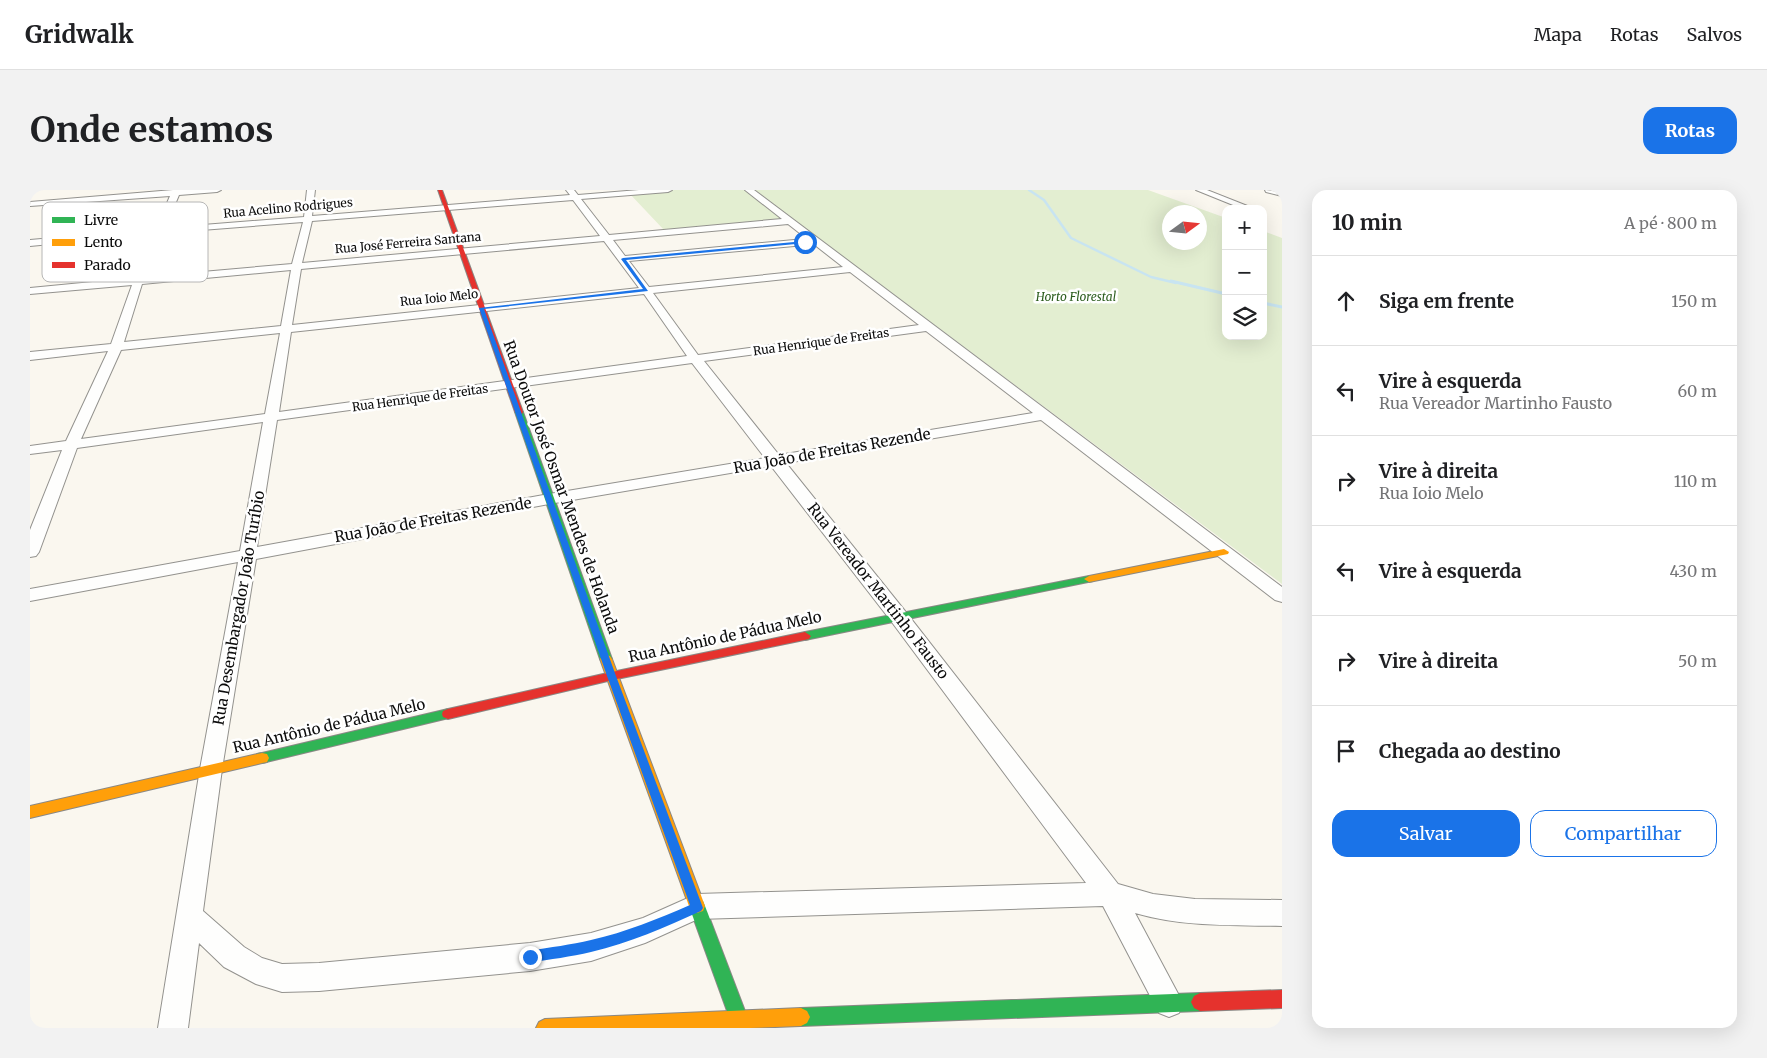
<!DOCTYPE html>
<html lang="pt">
<meta charset="utf-8">
<style>
:root{--surface:#fff;--page:#f2f2f2;--text:#202124;--muted:#757577;--line:#e0e0e0;--accent:#1a73e8}
body{margin:0;font-family:Merriweather,serif;background:var(--page);color:var(--text)}
.controls{position:absolute;right:15px;top:15px;display:grid;overflow:hidden;border-radius:10px;box-shadow:0 5px 20px #0002}
.controls button{width:45px;height:45px;display:grid;place-items:center;padding:0;border:0;border-bottom:1px solid var(--line);background:var(--surface);color:var(--text);font:25px sans-serif}
.compass{position:absolute;left:1132px;top:15px;width:45px;height:45px;border-radius:50%;background:var(--surface);box-shadow:0 5px 20px #0002;rotate:75deg}
.stop{position:absolute;width:15px;height:15px;margin:-11px;border:4px solid #1a73e8;border-radius:50%;background:#fff}
.stop.end{background:#1a73e8;border-color:#fff;box-shadow:0 1px 5px #0008}
.list{margin:0;padding:0;list-style:none}
h2{display:flex;justify-content:space-between;align-items:center;height:65px;margin:0;padding:0 20px;font-size:21px}
h2 small{font-size:16px;font-weight:400;color:var(--muted)}
.list li{display:grid;grid-template-columns:32px 1fr auto;gap:15px;align-items:center;box-sizing:border-box;height:90px;padding:0 20px;border-top:1px solid var(--line)}
.list b{display:block;font-size:19px;white-space:nowrap}
.list p{margin:0;font-size:16px;white-space:nowrap;color:var(--muted)}
.list em{font-size:16px;font-style:normal;color:var(--muted)}
.actions{display:flex;gap:10px;padding:15px 20px}
.actions a{flex:1;padding:11px 0;border:1px solid var(--accent);border-radius:15px;text-align:center;font-size:18px;color:var(--accent)}
.actions .main{background:var(--accent);color:#fff}
.icon{flex:none;width:28px;height:28px;fill:none;stroke:currentColor;stroke-width:2;stroke-linecap:round;stroke-linejoin:round}
.map{position:relative;flex:none;width:1252px;height:838px;overflow:hidden;border-radius:15px}
header{display:flex;align-items:center;gap:30px;box-sizing:border-box;height:70px;padding:0 25px;background:var(--surface);border-bottom:1px solid var(--line)}
header strong{font-size:24px}
nav{display:flex;gap:28px;margin-inline-start:auto;font-size:18px}
.intro{display:flex;align-items:center;justify-content:space-between;box-sizing:border-box;height:120px;padding:0 30px}
h1{margin:0;font-size:35px}
.button{padding:12px 22px;border-radius:15px;background:var(--accent);color:#fff;font-size:18px;font-weight:700}
main{display:flex;gap:30px;padding:0 30px}
aside{flex:1;background:var(--surface);border-radius:15px;box-shadow:0 5px 20px #0002}
.map>svg:first-child{display:block}
.green{fill:#e3eed1;fill-rule:evenodd}
.lines{fill:none;stroke-linecap:round;stroke-linejoin:round}
.stream-far1{stroke:#c8e4f1;stroke-width:2.5}
.stream{stroke:#c8e4f1;stroke-width:3}
.street-casing{stroke:#93928e;stroke-width:2}
.fast-casing{stroke:#8a8885;stroke-width:2}
.slow-casing{stroke:#8a8885;stroke-width:2}
.jam-casing{stroke:#8a8885;stroke-width:2}
.street{fill:#fefefd;fill-rule:evenodd}
.fast{fill:#30b455;fill-rule:evenodd}
.slow{fill:#ff9f0a;fill-rule:evenodd}
.jam{fill:#e5322d;fill-rule:evenodd}
.route{fill:#1a73e8}
.labels{text-anchor:middle;stroke-width:5;stroke-linejoin:round;paint-order:stroke}
.far-street-label{font-size:12px;fill:#0c0c0c;stroke:#fff}
.far-park-label{font-size:12px;font-style:italic;fill:#2f5f21;stroke:#fff}
.street-label{font-size:15px;fill:#0c0c0c;stroke:#fff}
.key{fill:#fff;stroke:#b6b6b6;stroke-width:1}
.key-label{font-size:14px;fill:#0c0c0c}
</style>
<header>
<strong>Gridwalk</strong>
<nav><a>Mapa</a><a>Rotas</a><a>Salvos</a></nav>
</header>
<div class="intro"><h1>Onde estamos</h1><a class="button">Rotas</a></div>
<main>
<div class="map">
<svg width="1252" height="838" viewBox="0 0 1252 838">
<rect width="100%" height="100%" fill="#faf7ef"/>
<path class="green" d="M642,0H1118L1196,28V146H1233V41L1252,48V394L761,28L634,40L599,3ZM1140,22H1170V52H1140Z"/>
<g class="lines">
<polyline class="stream-far1" points="999,0 1014,10 1041,48 1121,87 1146,93"/>
<g class="stream">
<polyline points="1141,91 1196,104"/>
<polyline points="1233,113 1252,117"/>
</g>
<defs>
<g id="street">
<path d="M143,0H191L187,2L149,5L135,38L274,27L277,0H285L282,26L540,5L536,0H544L548,5L609,0H642L638,2L551,9L579,45L752,29L715,0H724L1252,397V412L1245,410L1011,230L756,273L875,421L1088,694L1123,704L1165,709L1252,710V736C1202,735 1153,737 1105,723L1153,813L1149,823L1139,827L1129,823L1073,716L668,729L615,753L561,771L500,781L289,801L252,802L226,794L194,777L169,753L158,838H128L170,579L208,372L0,411V399L210,361L233,232L47,258L9,362L6,366L0,367V340L32,260L0,264V256L36,251L78,161L0,170V162L81,154L102,95L0,104V98L104,88L124,44L0,56V50L126,39L140,6L0,16V12ZM543,10L570,46L272,73L282,31ZM273,32L262,74L115,87L133,43ZM758,34L813,77L619,97L599,71L775,55L780,52L775,49L595,66L583,50ZM574,51L609,98L262,135L271,79ZM261,80L251,136L94,152L112,94ZM820,82L889,135L668,165L623,103ZM614,104L657,166L249,222L261,142ZM896,141L1003,223L749,265L674,171ZM250,143L235,224L51,249L91,160ZM662,173L735,268L519,304L227,357L247,230ZM741,276L861,431L1056,693L667,704L613,728L561,743L500,753L289,773L252,774L232,768L214,757L173,721L192,579L226,369L519,314Z"/>
<polygon points="1166,0 1177,0 1225,19 1213,19"/>
<polygon points="1235,0 1252,1 1252,6 1236,2"/>
</g>
<g id="fast">
<polygon points="486,220 493,222 582,469 580,472 572,472 570,469 485,222"/>
<polygon points="1059,386 1064,389 1063,391 775,450 769,446 775,442"/>
<polygon points="418,519 423,521 424,524 423,527 232,573 227,572 225,568 227,564 232,563"/>
<polygon points="667,709 673,711 675,716 718,829 715,835 709,838 703,835 700,829 659,716 661,711"/>
<polygon points="1170,803 1176,806 1179,812 1176,818 1170,821 771,836 765,833 762,827 765,821 771,818"/>
</g>
<g id="slow">
<polygon points="1194,359 1199,362 1198,364 1059,392 1054,389 1059,386"/>
<polygon points="576,465 580,466 582,469 675,716 673,721 667,723 661,721 659,716 570,469 572,466"/>
<polygon points="232,563 237,564 239,568 237,572 232,573 0,628 0,616"/>
<polygon points="771,818 777,821 780,827 777,833 771,836 720,838 506,838 509,832 515,829"/>
</g>
<g id="jam">
<polygon points="408,0 412,0 493,222 492,224 485,222"/>
<polygon points="775,442 781,446 779,449 582,490 418,529 413,527 412,524 413,521 418,519 582,482"/>
<polygon points="1252,800 1252,818 1170,821 1164,818 1161,812 1164,806 1170,803"/>
</g>
</defs>
<use href="#street" class="street-casing"/>
<use href="#fast" class="fast-casing"/>
<use href="#slow" class="slow-casing"/>
<use href="#jam" class="jam-casing"/>
<use href="#street" class="street"/>
<use href="#fast" class="fast"/>
<use href="#slow" class="slow"/>
<use href="#jam" class="jam"/>
</g>
<path class="route" d="M775,51L776,53L596,70L618,101L454,119L586,486L673,718L671,721C635,737 600,753 561,762C541,767 520,769 500,773L495,771L494,767L495,763L500,761C520,757 541,755 561,750C596,742 628,729 660,715L577,486L449,118L613,99L591,69L593,68Z"/>
<g class="labels">
<g class="far-street-label">
<text transform="translate(258 18) rotate(-5)" y="4">Rua Acelino Rodrigues</text>
<text transform="translate(378 53) rotate(-5)" y="4">Rua José Ferreira Santana</text>
<text transform="translate(409 108) rotate(-6)" y="4">Rua Ioio Melo</text>
<text transform="translate(791 152) rotate(-8)" y="4">Rua Henrique de Freitas</text>
<text transform="translate(390 208) rotate(-8)" y="4">Rua Henrique de Freitas</text>
</g>
<g class="far-park-label">
<text x="1046" y="111">Horto Florestal</text>
</g>
<g class="street-label">
<text transform="translate(802 261) rotate(-10)" y="5">Rua João de Freitas Rezende</text>
<text transform="translate(531 297) rotate(70)" y="5">Rua Doutor José Osmar Mendes de Holanda</text>
<text transform="translate(403 330) rotate(-10)" y="5">Rua João de Freitas Rezende</text>
<text transform="translate(848 401) rotate(52)" y="5">Rua Vereador Martinho Fausto</text>
<text transform="translate(209 418) rotate(-80)" y="5">Rua Desembargador João Turíbio</text>
<text transform="translate(695 447) rotate(-12)" y="5">Rua Antônio de Pádua Melo</text>
<text transform="translate(299 536) rotate(-13)" y="5">Rua Antônio de Pádua Melo</text>
</g>
</g>
<rect x="12" y="12" width="166" height="80" rx="8" class="key"/>
<rect x="22" y="27" width="23" height="6" fill="#30b455"/>
<rect x="22" y="49" width="23" height="7" fill="#ff9f0a"/>
<rect x="22" y="72" width="23" height="6" fill="#e5322d"/>
<g class="key-label">
<text x="54" y="35">Livre</text>
<text x="54" y="57">Lento</text>
<text x="54" y="80">Parado</text>
</g>
</svg>
<div class="controls">
<button>+</button>
<button>−</button>
<button><svg class="icon" aria-label="layers" viewBox="0 0 24 24"><path d="M12 4l9 5-9 5-9-5zM3 14l9 5 9-5"/></svg></button>
</div>
<svg class="compass" viewBox="-18 -18 36 36"><path d="M0-13l5 13h-10z" fill="#e53935"/><path d="M0 13l5-13h-10z" fill="#757577"/></svg>
<div class="stop" style="left:775px;top:52px"></div>
<div class="stop end" style="left:500px;top:767px"></div>
</div>
<aside>
<h2>10 min<small>A pé · 800 m</small></h2>
<ul class="list">
<li><svg class="icon" aria-label="ahead" viewBox="0 0 24 24"><path d="M12 20V5M6 11l6-6 6 6"/></svg><div><b>Siga em frente</b></div><em>150 m</em></li>
<li><svg class="icon" aria-label="left" viewBox="0 0 24 24"><path d="M17 20v-9H6M10 6l-5 5 5 5"/></svg><div><b>Vire à esquerda</b><p>Rua Vereador Martinho Fausto</p></div><em>60 m</em></li>
<li><svg class="icon" aria-label="right" viewBox="0 0 24 24"><path d="M7 20v-9h11M14 6l5 5-5 5"/></svg><div><b>Vire à direita</b><p>Rua Ioio Melo</p></div><em>110 m</em></li>
<li><svg class="icon" aria-label="left" viewBox="0 0 24 24"><path d="M17 20v-9H6M10 6l-5 5 5 5"/></svg><div><b>Vire à esquerda</b></div><em>430 m</em></li>
<li><svg class="icon" aria-label="right" viewBox="0 0 24 24"><path d="M7 20v-9h11M14 6l5 5-5 5"/></svg><div><b>Vire à direita</b></div><em>50 m</em></li>
<li><svg class="icon" aria-label="arrive" viewBox="0 0 24 24"><path d="M6 21V4h12l-3 4 3 4H6"/></svg><div><b>Chegada ao destino</b></div></li>
</ul>
<div class="actions"><a class="main">Salvar</a><a>Compartilhar</a></div>
</aside>
</main>
